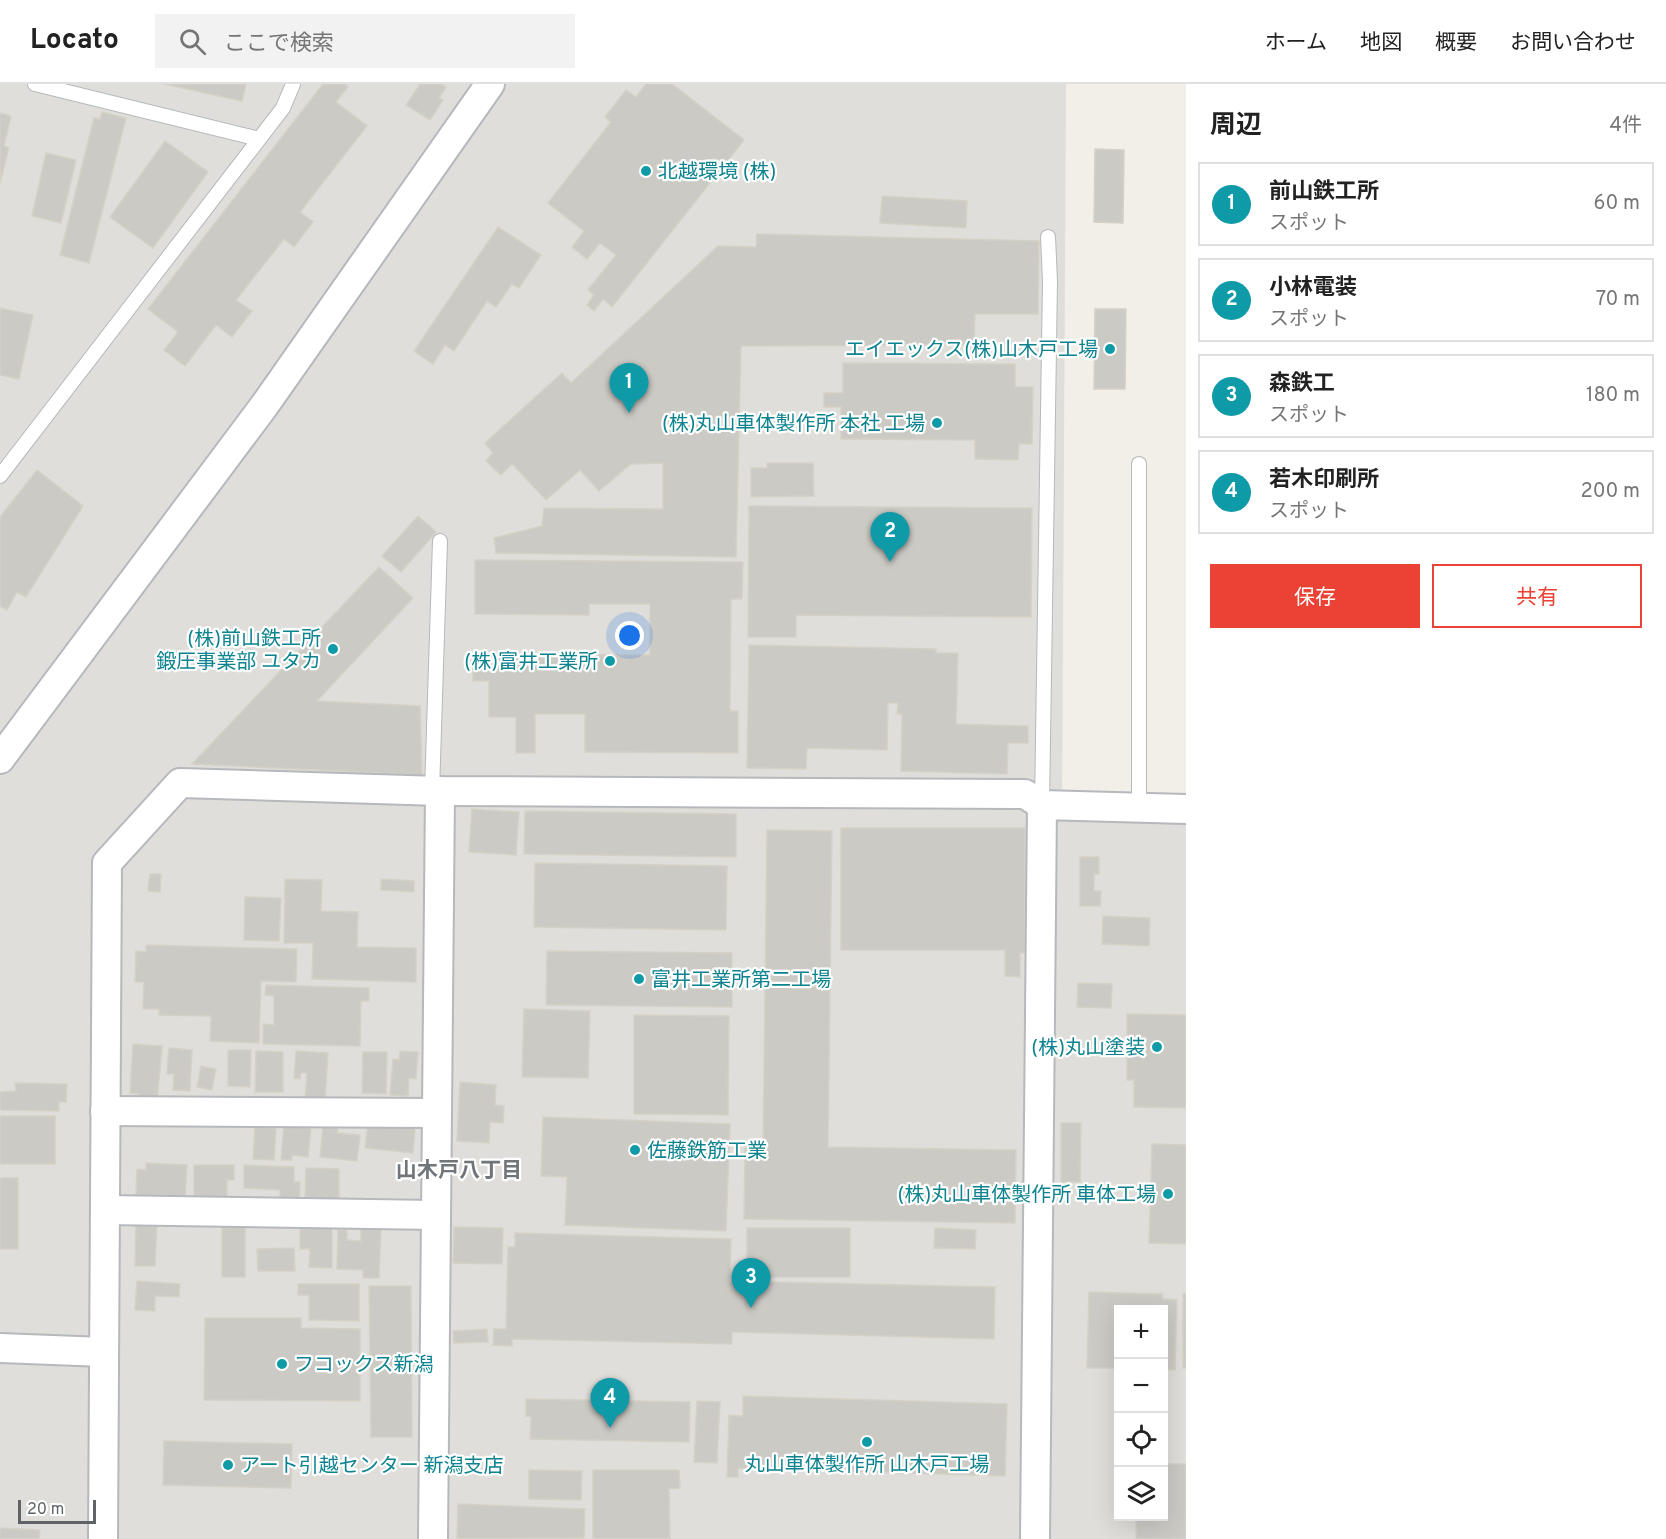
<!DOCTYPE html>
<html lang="ja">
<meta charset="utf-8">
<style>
:root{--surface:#fff;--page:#f2f2f2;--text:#222;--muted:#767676;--line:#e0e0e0;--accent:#ea4335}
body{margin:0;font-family:Overpass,"Noto Sans JP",sans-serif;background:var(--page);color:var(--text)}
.controls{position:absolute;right:18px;bottom:18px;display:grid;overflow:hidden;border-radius:0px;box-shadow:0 6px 24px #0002}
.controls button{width:54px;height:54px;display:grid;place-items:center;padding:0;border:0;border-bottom:2px solid var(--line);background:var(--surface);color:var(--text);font:30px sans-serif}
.scale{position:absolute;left:18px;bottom:15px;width:78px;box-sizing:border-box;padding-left:6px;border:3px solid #5f6368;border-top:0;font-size:16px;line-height:21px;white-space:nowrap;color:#5f6368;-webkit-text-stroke:4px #fff;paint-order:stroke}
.you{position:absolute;left:630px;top:552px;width:21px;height:21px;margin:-15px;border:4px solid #fff;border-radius:50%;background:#1a73e8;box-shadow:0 0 0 9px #1a73e833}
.badge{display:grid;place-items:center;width:39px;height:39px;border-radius:50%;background:var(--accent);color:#fff;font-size:20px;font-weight:700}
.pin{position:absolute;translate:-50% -50px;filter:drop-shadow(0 2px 3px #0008)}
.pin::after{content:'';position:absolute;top:32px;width:21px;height:18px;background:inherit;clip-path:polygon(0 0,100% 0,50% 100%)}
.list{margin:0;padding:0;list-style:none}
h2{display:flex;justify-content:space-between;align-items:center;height:78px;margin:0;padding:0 24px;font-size:26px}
h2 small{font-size:20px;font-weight:400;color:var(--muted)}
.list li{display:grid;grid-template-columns:39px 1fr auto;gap:18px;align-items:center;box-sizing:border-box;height:84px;margin:0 12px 12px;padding:0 12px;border:2px solid var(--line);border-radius:0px}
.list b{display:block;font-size:22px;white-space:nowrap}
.list p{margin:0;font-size:20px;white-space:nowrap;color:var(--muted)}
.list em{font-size:20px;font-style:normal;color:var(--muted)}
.actions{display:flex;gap:12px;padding:18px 24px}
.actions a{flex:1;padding:14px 0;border:2px solid var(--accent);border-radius:0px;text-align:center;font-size:21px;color:var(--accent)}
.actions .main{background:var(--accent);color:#fff}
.icon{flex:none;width:33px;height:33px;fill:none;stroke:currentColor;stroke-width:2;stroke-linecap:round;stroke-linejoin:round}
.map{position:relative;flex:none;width:1186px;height:1455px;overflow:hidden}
header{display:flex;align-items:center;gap:36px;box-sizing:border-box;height:84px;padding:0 30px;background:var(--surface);border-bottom:2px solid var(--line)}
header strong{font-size:28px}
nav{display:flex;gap:33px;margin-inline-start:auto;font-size:21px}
.search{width:420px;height:54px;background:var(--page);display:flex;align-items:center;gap:15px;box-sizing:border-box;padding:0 21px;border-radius:0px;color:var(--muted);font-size:22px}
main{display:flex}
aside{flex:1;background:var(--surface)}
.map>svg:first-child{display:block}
.industrial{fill:#e0deda;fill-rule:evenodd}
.building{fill:#cccac5;stroke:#d6d1c6;stroke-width:1.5}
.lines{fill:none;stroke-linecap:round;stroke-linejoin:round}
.service-casing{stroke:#b5b8bc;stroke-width:16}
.minor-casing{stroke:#b5b8bc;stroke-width:32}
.service{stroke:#fff;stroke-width:14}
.minor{stroke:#fff;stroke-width:28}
.culture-dot{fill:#0f9aa8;stroke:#fff;stroke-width:2}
.labels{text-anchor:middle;stroke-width:4.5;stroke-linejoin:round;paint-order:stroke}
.culture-label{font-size:20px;fill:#0d838f;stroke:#fff;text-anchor:end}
.neighbourhood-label{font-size:21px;font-weight:bold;fill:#70757a;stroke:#fff}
</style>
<header>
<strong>Locato</strong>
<div class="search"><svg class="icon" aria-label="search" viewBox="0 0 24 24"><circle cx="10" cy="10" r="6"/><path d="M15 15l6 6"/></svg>ここで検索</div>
<nav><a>ホーム</a><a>地図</a><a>概要</a><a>お問い合わせ</a></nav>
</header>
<main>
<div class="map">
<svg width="1186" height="1455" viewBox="0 0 1186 1455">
<rect width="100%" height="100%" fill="#f1efe8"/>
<path class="industrial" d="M0,0H1066L1062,730L1186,733V1455H0ZM1118,1226H1164V1432H1118Z"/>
<g class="building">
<polygon points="164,0 246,0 242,17"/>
<polygon points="323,0 344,0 348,3 336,18 367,42 300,128 313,138 294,163 284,155 236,216 252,227 232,253 216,241 185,282 164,266 178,248 148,225"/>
<polygon points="420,0 441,0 446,3 439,14 443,16 430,36 406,21"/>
<polygon points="646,0 672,0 744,56 612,223 603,215 594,227 587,221 594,211 588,206 616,171 600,159 587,175 572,163 584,147 548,119 611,38 605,33 626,6 636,13"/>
<polygon points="102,28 126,34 89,179 60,171 94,34 100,35"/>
<polygon points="0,29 11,32 4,62 9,64 0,99"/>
<polygon points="165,57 208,88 153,164 110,133"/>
<polygon points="1095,65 1124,66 1123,139 1094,138"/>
<polygon points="46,69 76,76 61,139 32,132"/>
<polygon points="882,112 967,117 966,144 880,139"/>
<polygon points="498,143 541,171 519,204 512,200 496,223 487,217 454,267 445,261 433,280 414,267"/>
<polygon points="757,150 1039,157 1038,230 975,230 974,261 741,262 736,473 496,469 494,454 542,442 544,424 663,425 663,379 631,380 599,407 580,386 546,416 512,380 501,391 486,377 493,369 485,359 562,289 571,299 718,162 756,163"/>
<polygon points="0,224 33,231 19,295 0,291"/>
<polygon points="1095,225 1126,225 1125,305 1094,305"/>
<polygon points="843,279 1015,280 1015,303 1033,303 1032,360 1019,360 1018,376 975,375 975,356 841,355 841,323 824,323 824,309 843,309"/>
<polygon points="767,379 813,379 814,412 751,413 751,384 767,384"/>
<polygon points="37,386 83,422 26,513 17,508 7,526 0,522 0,433"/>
<polygon points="749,422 1032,424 1031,533 796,531 796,553 748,553"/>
<polygon points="418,432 436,448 401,488 382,472"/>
<polygon points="475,476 743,478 742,515 731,515 730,627 738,627 738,669 585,668 585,630 535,630 535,669 516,669 516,633 489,633 489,597 473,597 473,583 490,583 490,570 650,571 650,520 589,520 589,531 475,530"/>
<polygon points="379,483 413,514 317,617 420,622 422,691 192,680"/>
<polygon points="749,561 936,565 936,569 958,569 956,640 1028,642 1028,659 1008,659 1007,690 901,687 902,630 897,630 898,619 888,619 887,666 807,664 806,685 747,684"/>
<polygon points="472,725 519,728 516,771 469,768"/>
<polygon points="525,727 736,730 736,773 524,770"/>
<polygon points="841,744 1025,744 1025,869 1020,869 1020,893 1005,892 1005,866 841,866"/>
<polygon points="767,746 832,747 828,1063 1016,1066 1015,1139 744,1135 745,1063 763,1064"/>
<polygon points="1080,773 1099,773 1099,790 1094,790 1094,807 1101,807 1100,822 1080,822"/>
<polygon points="535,779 727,782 726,846 534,843"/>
<polygon points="150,790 161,790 160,808 148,807"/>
<polygon points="285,795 322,796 321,827 358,828 357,863 416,864 416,898 312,895 313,859 284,859"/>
<polygon points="381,795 414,797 414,808 381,806"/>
<polygon points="245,813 281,814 279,857 244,856"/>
<polygon points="1103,832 1150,834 1149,862 1102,860"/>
<polygon points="146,861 297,865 296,898 261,897 259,959 210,957 211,932 159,931 159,925 143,925 144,898 135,898 136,867 146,868"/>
<polygon points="547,867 732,869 732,923 546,921"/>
<polygon points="1078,899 1112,900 1111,924 1077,923"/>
<polygon points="266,901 369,904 369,917 361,917 360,962 263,960 263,940 274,941 274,912 265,911"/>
<polygon points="524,925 590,927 588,994 522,993"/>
<polygon points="1127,930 1186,931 1186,1024 1134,1023 1134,996 1127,996"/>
<polygon points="634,931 729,932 728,1031 634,1030"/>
<polygon points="133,960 162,962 157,1019 138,1018 139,1010 130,1009"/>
<polygon points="169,964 192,966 190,1007 173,1006 174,990 167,990"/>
<polygon points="228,966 251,966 250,1003 228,1002"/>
<polygon points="256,967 283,968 283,1008 255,1008"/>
<polygon points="296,967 328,969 325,1017 305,1016 307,989 301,989 300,995 294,994"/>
<polygon points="400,967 418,968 416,995 409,994 408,1012 390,1011 393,975 399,976"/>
<polygon points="363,968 387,968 386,1010 362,1009"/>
<polygon points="201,982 216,985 212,1006 197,1003"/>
<polygon points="460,998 496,1001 495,1021 504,1022 503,1039 490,1038 489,1059 457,1057"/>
<polygon points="15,999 67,1000 66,1018 59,1018 59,1027 0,1026 0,1008 16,1007"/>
<rect x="0" y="1032" width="55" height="48"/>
<polygon points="543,1033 730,1040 726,1147 565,1141 567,1093 541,1092"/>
<polygon points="368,1039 415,1044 413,1069 365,1064"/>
<polygon points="1061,1039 1081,1039 1080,1098 1061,1098"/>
<polygon points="284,1041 311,1043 308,1073 292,1071 292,1076 281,1076"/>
<polygon points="255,1042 276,1044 274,1076 253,1075"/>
<polygon points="323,1042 338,1043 337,1049 360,1051 357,1077 320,1073"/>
<polygon points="1152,1060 1186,1061 1186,1160 1149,1159"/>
<polygon points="146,1079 187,1081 185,1115 136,1112 137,1085 146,1086"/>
<polygon points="194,1081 234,1081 234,1096 227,1096 227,1113 194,1113"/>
<polygon points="244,1081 294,1083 294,1098 300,1098 299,1118 280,1117 280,1106 244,1104"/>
<polygon points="306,1084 339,1085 339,1117 305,1116"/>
<rect x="0" y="1094" width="18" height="71"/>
<polygon points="136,1138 157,1138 155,1182 135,1182"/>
<polygon points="300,1140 332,1140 332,1184 309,1183 310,1165 300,1165"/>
<rect x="222" y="1141" width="23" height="52"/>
<polygon points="361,1143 381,1143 379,1194 363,1194 363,1186 337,1185 338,1146 347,1146 347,1156 361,1157"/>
<polygon points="454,1143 503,1144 502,1180 453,1179"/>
<rect x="747" y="1144" width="103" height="49"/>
<polygon points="935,1144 976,1146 975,1165 934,1164"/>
<polygon points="515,1149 731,1155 730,1197 995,1203 994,1255 732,1248 732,1260 512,1255 512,1262 493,1261 494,1245 506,1245 508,1163 515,1163"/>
<polygon points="294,1164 295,1187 258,1187 257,1165"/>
<polygon points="137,1197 180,1200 179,1213 155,1212 155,1227 135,1226"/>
<polygon points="298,1200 359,1200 359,1237 309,1236 309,1211 298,1211"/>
<polygon points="369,1202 411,1202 412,1353 371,1353"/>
<polygon points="1089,1208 1162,1210 1163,1215 1177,1216 1175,1286 1164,1285 1164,1226 1118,1226 1118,1284 1087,1284"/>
<rect x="1183" y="1210" width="3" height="74"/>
<polygon points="205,1234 301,1234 301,1244 360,1245 360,1317 204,1316"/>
<polygon points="487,1245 488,1258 454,1259 453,1247"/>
<polygon points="743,1312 1007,1320 1005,1392 738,1384 738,1393 727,1393 729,1331 743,1332"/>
<polygon points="526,1315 690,1318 689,1358 530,1355 531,1333 526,1332"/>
<polygon points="697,1317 720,1318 717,1379 694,1378"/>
<polygon points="164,1357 292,1360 291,1404 163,1401"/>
<polygon points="1164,1380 1186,1380 1186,1455 1136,1455 1136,1432 1164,1432"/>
<polygon points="529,1386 582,1387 581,1416 529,1415"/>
<polygon points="593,1386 679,1386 680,1404 669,1405 670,1455 593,1455"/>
<polygon points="458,1420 585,1425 584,1454 457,1455"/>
<polygon points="0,1444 40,1446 39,1455 0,1455"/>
</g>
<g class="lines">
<defs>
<g id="service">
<polyline points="35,0 259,55"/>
<polyline points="0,392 283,24 293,0"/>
<polyline points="432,707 440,457"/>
<polyline points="1042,721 1050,197 1048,153"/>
<polyline points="1139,724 1139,380"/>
</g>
<g id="minor">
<polyline points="0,675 264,322 490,0"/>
<polyline points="105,1027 437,1029"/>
<polyline points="105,1126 436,1131"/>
<polyline points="0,1264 104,1268"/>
<polyline points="103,1455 107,779 180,699 440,707 1025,710 1042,721 1186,725"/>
<polyline points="433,1455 440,707"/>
<polyline points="1035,1455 1042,721"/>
</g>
</defs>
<use href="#service" class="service-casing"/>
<use href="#minor" class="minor-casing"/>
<use href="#service" class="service"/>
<use href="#minor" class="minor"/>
</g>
<g class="culture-dot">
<circle cx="646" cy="87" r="6"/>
<circle cx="1110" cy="265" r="6"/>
<circle cx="937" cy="339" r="6"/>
<circle cx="333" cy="565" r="6"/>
<circle cx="610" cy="577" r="6"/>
<circle cx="639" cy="895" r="6"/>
<circle cx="1157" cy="963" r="6"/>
<circle cx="635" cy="1066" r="6"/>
<circle cx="1168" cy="1110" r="6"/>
<circle cx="282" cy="1280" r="6"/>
<circle cx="867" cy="1358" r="6"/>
<circle cx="228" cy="1381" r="6"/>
</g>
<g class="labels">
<g class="culture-label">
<text x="658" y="94" text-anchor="start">北越環境 (株)</text>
<text x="1098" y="272">エイエックス(株)山木戸工場</text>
<text x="925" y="346">(株)丸山車体製作所 本社 工場</text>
<text x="321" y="561">(株)前山鉄工所<tspan x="321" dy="23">鍛圧事業部 ユタカ</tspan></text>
<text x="598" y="584">(株)富井工業所</text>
<text x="651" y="902" text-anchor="start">富井工業所第二工場</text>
<text x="1145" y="970">(株)丸山塗装</text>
<text x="647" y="1073" text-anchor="start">佐藤鉄筋工業</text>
<text x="1156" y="1117">(株)丸山車体製作所 車体工場</text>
<text x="294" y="1287" text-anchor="start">フコックス新潟</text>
<text x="867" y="1387" text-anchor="middle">丸山車体製作所 山木戸工場</text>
<text x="240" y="1388" text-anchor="start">アート引越センター 新潟支店</text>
</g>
<g class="neighbourhood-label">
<text x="459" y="1093">山木戸八丁目</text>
</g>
</g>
</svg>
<div class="controls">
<button>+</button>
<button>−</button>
<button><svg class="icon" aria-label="locate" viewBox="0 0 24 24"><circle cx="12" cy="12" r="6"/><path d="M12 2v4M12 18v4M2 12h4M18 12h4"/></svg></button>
<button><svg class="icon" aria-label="layers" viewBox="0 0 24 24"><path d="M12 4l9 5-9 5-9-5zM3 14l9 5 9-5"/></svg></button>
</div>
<div class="scale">20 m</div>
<div class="you"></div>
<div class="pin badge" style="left:629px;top:329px;background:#0f9aa8">1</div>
<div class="pin badge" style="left:890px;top:478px;background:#0f9aa8">2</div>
<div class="pin badge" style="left:751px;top:1224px;background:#0f9aa8">3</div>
<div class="pin badge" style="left:610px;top:1344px;background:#0f9aa8">4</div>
</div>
<aside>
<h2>周辺<small>4件</small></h2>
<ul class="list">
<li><span class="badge" style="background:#0f9aa8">1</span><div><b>前山鉄工所</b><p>スポット</p></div><em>60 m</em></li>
<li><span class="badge" style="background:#0f9aa8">2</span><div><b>小林電装</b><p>スポット</p></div><em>70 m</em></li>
<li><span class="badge" style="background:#0f9aa8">3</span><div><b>森鉄工</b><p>スポット</p></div><em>180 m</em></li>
<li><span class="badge" style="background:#0f9aa8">4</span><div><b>若木印刷所</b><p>スポット</p></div><em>200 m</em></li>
</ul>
<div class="actions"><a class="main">保存</a><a>共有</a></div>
</aside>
</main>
